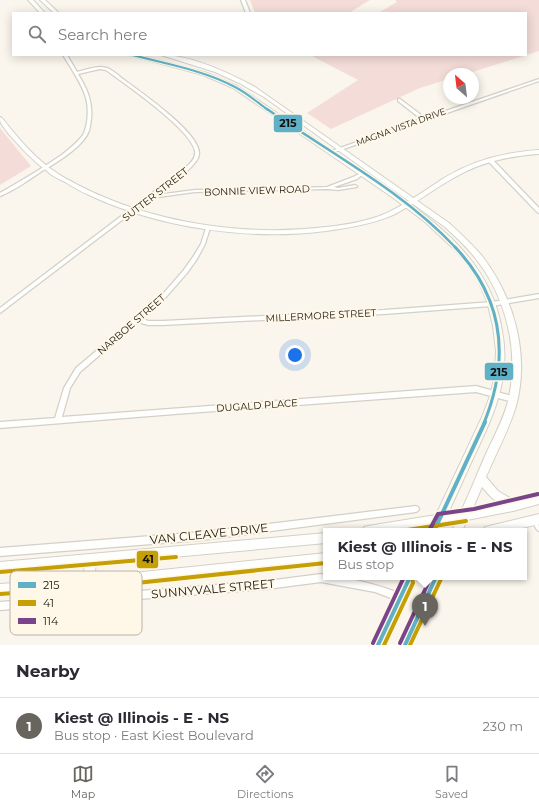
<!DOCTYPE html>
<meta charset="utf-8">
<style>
:root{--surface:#fff;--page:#f7f7f7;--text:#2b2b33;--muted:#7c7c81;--line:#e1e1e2;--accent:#68655e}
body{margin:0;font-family:Montserrat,sans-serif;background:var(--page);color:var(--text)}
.compass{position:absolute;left:443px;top:68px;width:36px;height:36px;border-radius:50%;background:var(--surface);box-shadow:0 2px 10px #0003;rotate:332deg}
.you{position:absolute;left:295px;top:355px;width:14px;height:14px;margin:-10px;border:3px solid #fff;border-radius:50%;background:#1a73e8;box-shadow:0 0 0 6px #1a73e833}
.badge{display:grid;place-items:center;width:26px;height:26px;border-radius:50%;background:var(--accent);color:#fff;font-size:13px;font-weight:700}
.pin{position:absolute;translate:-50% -33px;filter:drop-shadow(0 1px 2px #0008)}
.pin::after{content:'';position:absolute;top:21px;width:14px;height:12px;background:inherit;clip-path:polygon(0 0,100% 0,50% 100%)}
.popup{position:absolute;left:323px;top:528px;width:204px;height:52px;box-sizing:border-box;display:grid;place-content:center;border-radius:0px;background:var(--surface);filter:drop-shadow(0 1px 3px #0005);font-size:13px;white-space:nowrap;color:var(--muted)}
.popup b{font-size:15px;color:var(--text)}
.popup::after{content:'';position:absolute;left:50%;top:100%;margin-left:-8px;border:8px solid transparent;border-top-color:var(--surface)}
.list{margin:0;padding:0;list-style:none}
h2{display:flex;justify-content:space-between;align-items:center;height:52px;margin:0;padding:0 16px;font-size:17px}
h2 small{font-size:13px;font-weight:400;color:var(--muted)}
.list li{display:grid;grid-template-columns:26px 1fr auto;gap:12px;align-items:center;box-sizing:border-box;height:56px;padding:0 16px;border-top:1px solid var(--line)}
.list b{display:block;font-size:15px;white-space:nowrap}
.list p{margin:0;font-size:13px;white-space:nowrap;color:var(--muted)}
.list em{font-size:13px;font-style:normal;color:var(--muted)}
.icon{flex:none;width:22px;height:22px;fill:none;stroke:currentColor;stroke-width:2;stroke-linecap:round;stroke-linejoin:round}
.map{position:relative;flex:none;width:539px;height:645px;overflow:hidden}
.search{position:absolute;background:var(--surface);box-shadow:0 2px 10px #0003;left:12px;right:12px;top:12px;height:44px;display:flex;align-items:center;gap:10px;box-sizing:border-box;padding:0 14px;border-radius:0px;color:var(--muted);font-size:15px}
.sheet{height:108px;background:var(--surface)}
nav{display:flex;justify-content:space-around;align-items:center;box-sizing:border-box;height:56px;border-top:1px solid var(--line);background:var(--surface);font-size:11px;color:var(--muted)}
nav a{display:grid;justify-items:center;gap:2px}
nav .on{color:var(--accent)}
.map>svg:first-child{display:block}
.green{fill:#f4ddd8}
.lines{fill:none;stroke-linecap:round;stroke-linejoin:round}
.minor-casing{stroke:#d3d0c8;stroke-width:2.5}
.tertiary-casing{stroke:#d3d0c8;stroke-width:2}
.secondary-casing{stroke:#d3d0c8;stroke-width:2}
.minor{fill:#fefefc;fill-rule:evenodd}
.tertiary{fill:#fefefc;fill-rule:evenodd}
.secondary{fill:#fefefc;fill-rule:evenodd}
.bus-1-far3-casing{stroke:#fff8e8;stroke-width:4}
.bus-1-far2-casing{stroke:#fff8e8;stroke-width:5}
.bus-1-far1-casing{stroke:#fff8e8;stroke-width:6}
.bus-1-casing{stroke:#fff8e8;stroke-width:7}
.bus-2-casing{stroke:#fff8e8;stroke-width:7}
.bus-3-casing{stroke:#fff8e8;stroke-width:7}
.bus-1-far3{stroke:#5fb1c7;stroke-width:2}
.bus-1-far2{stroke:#5fb1c7;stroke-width:2.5}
.bus-1-far1{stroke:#5fb1c7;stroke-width:3}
.bus-1{stroke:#5fb1c7;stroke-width:4}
.bus-2{stroke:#c69f04;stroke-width:4}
.bus-3{stroke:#794489;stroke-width:4}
.labels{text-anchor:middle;stroke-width:4;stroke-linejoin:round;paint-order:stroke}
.far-street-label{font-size:9px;fill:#1a1711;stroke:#fff8e8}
.street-label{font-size:10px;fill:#1a1711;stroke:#fff8e8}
.near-street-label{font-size:12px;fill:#1a1711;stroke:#fff8e8}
.key{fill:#fff8e8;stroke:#bab4a8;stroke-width:1}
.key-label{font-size:11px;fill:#1a1711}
.line-badge{stroke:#fff8e8;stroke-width:1.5}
.pale-badge-label{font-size:11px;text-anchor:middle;font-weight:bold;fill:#111}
</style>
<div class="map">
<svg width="539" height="645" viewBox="0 0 539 645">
<rect width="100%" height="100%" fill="#faf6ed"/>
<g class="green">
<polygon points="250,0 370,0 349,13 255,13"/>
<polygon points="395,0 539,0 539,51 466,74 449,74 449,79 420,88 331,129 307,113 358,80 310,55 526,55 526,13 378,13 397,2"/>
<polygon points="0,128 31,166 0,185"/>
</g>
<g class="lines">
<defs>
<g id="minor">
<polygon points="241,0 245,0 250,13 246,13"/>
<path d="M63,55H67L77,72C86,70 97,65 107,68C113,70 121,78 127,82C142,93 201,134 199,154C199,166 166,187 156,195L195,190L327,187L353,177L361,173L363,174L357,179L334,187L338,188L355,185L357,186V187L338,190L328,189L195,192L151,198L0,313V308L186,167C191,163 196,158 195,151C191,129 125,84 106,70L100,69L78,74C87,89 93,101 91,120C90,125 90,130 87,135C79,149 56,163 42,171C30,179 14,191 0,196V193C21,181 43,168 63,154C70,148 78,142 83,135C88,126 89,108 86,98C82,84 71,68 63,55Z"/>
<polygon points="539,79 539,81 332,153 331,153 329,152 421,119 398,101 398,99 400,99 425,118"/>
<polygon points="488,159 492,159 539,208 539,213 537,212 488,161"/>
<polygon points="208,226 210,228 205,244 197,259 187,273 166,297 142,318 148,321 163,321 384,310 492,302 539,294 539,298 492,306 384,314 163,325 148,325 138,322 80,372 70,388 62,417 476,386 515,397 516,399 515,401 513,402 476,392 175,414 0,428 0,422 55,418 64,388 76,368 162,295 183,271 193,257 201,244 206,228"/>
<polygon points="416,506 418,507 419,509 418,511 416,512 202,540 0,556 0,548 202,532"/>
<path d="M535,518C539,520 539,526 539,531L537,530L532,521L533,519Z"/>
<path d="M321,574L326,575V577C352,577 378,585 402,594L403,597L402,600L399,601L375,592L321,582L267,589L0,610V602L267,581Z"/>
</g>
<path id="tertiary" d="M0,117L2,118C18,138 35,159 57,173C64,178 71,181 78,185C151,223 245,237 326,227C344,225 364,222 382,215C404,206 424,191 444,178C473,160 506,152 539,150V154C507,156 477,163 450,180C431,191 413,205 393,215C372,224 348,228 326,231C249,241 159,228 89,195C81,192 73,187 65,182C58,179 52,176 47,171C32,160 20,147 8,133C6,130 3,127 1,123C0,121 0,120 0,117Z"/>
<g id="secondary">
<polygon points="28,0 33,0 45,13 40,13"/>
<polygon points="40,0 45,0 59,13 54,13"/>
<path d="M129,55H138L207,73L237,86C276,112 315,139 354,166C416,208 490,250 502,331C505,346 505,362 503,376C499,403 488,427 477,450C467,471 458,492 448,513L461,511C470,493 477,474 485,456C494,436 505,417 509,397C519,350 506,297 476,259C467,247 456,237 445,227L264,97L239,83L215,72L161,55C192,55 229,73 255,87L449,223C461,234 472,244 482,256C514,297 530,355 516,406C509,430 496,453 486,477L498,491L513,500L539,494V504L513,511L467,520L462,531H452L456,522L443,524L439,531H429L431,526L400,531H363L364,527L368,526L436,515L482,417L490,396L495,375L496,351L493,326L487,301L478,280L468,265L455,250L425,222L392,197L233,88L203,75ZM482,487L491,497L499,504L472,510Z"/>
<polygon points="539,514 539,524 510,531 484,531 485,527 489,526"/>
<polygon points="326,533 326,543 96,564 94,577 326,553 326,563 88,588 0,594 0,584 83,578 85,565 0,572 0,562"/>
<polygon points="404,577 415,577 384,645 372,645"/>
<polygon points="430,577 441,577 411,645 399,645"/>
</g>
</defs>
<use href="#minor" class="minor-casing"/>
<use href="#tertiary" class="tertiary-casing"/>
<use href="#secondary" class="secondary-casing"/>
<use href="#minor" class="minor"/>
<use href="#tertiary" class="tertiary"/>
<use href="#secondary" class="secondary"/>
<defs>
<path id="bus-1-far3" d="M132,55C167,64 203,70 235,87C247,93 257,102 268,110"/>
<path id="bus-1-far2" d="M267,109C330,153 403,191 456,248"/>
<path id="bus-1-far1" d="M455,247C504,299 510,359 484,423"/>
<g id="bus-1">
<polyline points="434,531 485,422"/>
<polyline points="378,645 410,577"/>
<polyline points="405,645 436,577"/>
</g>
<g id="bus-2">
<polyline points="401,531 466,521"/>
<polyline points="0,572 176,557"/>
<polyline points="0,594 89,588 326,563"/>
<polyline points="384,645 413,583 412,577"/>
<polyline points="410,645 441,579"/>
</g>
<g id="bus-3">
<polyline points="430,529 438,514 474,509 538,494"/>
<polyline points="373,643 404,577"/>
<polyline points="400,643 431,577"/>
</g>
</defs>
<use href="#bus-1-far3" class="bus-1-far3-casing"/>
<use href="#bus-1-far2" class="bus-1-far2-casing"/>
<use href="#bus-1-far1" class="bus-1-far1-casing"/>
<use href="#bus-1" class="bus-1-casing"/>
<use href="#bus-2" class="bus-2-casing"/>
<use href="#bus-3" class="bus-3-casing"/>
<use href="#bus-1-far3" class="bus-1-far3"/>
<use href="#bus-1-far2" class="bus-1-far2"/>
<use href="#bus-1-far1" class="bus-1-far1"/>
<use href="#bus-1" class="bus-1"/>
<use href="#bus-2" class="bus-2"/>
<use href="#bus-3" class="bus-3"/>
</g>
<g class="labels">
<g class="far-street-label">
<text transform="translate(401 127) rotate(-20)" y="3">MAGNA VISTA DRIVE</text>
</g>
<g class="street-label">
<text transform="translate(257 190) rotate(-2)" y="4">BONNIE VIEW ROAD</text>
<text transform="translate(155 194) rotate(-38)" y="4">SUTTER STREET</text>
<text transform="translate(321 315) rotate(-3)" y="4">MILLERMORE STREET</text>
<text transform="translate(131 324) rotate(-41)" y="4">NARBOE STREET</text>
<text transform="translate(257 405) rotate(-4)" y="4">DUGALD PLACE</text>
</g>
<g class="near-street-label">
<text transform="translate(209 534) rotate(-6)" y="4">VAN CLEAVE DRIVE</text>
<text transform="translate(213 589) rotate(-5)" y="4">SUNNYVALE STREET</text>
</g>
</g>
<rect x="10" y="571" width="132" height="64" rx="6" class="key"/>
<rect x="18" y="582" width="18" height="6" fill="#5fb1c7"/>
<rect x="18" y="600" width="18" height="6" fill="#c69f04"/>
<rect x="18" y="618" width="18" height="6" fill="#794489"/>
<g class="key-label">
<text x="43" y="589">215</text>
<text x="43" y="607">41</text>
<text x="43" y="625">114</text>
</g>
<g class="line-badge">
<rect x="273" y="114" width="30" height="19" rx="4" fill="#5fb1c7"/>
<rect x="484" y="362" width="30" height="19" rx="4" fill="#5fb1c7"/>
<rect x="136" y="550" width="23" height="19" rx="4" fill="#c69f04"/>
</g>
<g class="pale-badge-label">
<text x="288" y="127">215</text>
<text x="499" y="376">215</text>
<text x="148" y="563">41</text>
</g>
</svg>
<svg class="compass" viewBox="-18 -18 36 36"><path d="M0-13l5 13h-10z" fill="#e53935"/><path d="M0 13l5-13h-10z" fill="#7c7c81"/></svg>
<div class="you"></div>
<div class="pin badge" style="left:425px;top:626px">1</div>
<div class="popup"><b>Kiest @ Illinois - E - NS</b>Bus stop</div>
<div class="search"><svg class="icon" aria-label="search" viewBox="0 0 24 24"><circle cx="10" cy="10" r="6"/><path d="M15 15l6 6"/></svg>Search here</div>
</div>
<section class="sheet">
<h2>Nearby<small></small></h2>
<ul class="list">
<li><span class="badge">1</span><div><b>Kiest @ Illinois - E - NS</b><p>Bus stop · East Kiest Boulevard</p></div><em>230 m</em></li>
</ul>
</section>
<nav>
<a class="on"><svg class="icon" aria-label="map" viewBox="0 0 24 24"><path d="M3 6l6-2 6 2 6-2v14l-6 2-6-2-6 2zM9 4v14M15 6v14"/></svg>Map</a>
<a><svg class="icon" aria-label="directions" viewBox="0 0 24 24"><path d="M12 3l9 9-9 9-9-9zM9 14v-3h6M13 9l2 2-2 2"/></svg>Directions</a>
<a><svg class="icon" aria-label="saved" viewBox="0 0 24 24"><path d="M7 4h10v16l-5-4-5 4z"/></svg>Saved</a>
</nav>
